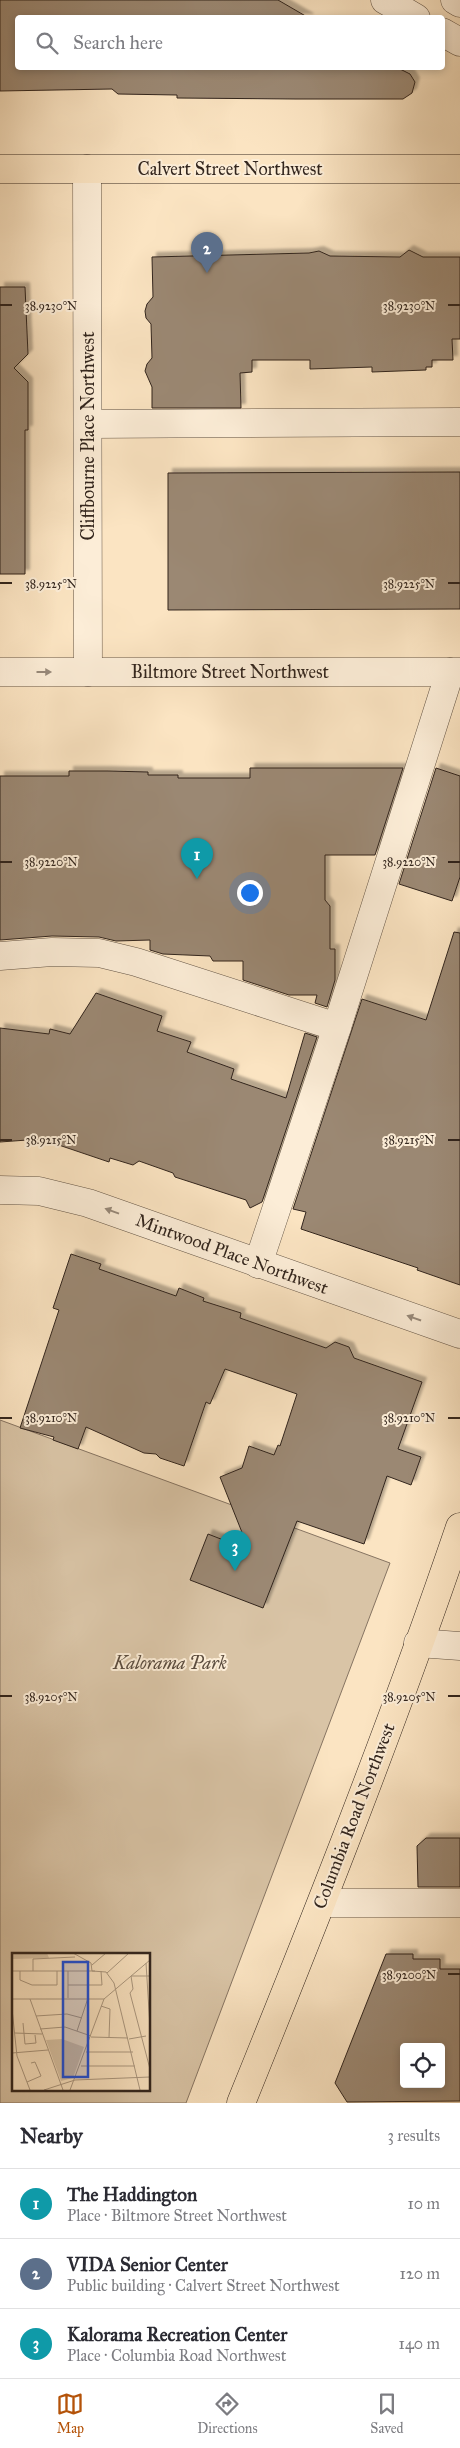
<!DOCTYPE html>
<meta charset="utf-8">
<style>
:root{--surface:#fff;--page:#f2f2f3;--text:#2b2b33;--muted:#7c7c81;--line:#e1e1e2;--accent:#b45309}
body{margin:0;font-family:"IM FELL Great Primer",serif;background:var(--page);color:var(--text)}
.controls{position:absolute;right:15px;bottom:15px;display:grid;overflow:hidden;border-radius:5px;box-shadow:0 2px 8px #0003}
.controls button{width:45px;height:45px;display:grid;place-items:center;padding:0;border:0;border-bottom:1px solid var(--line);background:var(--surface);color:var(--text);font:25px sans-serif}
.you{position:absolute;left:249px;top:892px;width:18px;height:18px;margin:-12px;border:4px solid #fff;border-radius:50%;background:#1a73e8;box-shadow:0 0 0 8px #1a73e833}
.badge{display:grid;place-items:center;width:32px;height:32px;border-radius:50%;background:var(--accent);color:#fff;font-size:16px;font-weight:700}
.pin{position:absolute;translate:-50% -41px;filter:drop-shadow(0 1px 2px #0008)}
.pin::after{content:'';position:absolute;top:26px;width:18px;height:15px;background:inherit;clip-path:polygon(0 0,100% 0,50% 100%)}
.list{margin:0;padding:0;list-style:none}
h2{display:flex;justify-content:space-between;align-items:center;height:65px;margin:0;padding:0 20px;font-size:21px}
h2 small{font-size:16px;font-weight:400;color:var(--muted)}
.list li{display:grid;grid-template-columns:32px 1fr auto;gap:15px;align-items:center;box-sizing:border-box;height:70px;padding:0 20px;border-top:1px solid var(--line)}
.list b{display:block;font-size:19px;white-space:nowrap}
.list p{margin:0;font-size:16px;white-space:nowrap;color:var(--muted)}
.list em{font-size:16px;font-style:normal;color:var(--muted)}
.icon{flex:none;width:28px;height:28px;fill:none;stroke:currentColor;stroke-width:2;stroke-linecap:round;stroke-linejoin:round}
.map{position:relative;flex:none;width:460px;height:2103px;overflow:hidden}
.search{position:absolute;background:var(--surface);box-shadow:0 2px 8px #0003;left:15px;right:15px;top:15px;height:55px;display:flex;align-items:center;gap:12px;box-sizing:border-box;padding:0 18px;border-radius:5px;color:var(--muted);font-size:19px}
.sheet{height:275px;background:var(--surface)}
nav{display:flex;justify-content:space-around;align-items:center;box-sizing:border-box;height:70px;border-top:1px solid var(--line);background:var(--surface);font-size:14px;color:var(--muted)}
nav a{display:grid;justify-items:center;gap:2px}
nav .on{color:var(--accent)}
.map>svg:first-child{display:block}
.green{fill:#d9c4a6;stroke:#867462;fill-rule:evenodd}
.building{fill:#9b8873;stroke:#32251d;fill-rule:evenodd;filter:url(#shadow)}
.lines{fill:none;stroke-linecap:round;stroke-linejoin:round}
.minor-casing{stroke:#645546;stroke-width:29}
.major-casing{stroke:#32251d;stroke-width:29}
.minor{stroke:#fcedd7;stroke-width:28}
.major{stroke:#fbe4c2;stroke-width:28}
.oneway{fill:#97897a}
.ticks{fill:none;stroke:#32251d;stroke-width:2}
.labels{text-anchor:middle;stroke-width:4;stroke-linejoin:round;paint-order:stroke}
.street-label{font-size:18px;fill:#32251d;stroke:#fcedd7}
.park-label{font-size:18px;font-style:italic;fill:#5c4d3f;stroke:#fcedd7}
.inset-road{fill:none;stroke:#ab9880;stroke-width:1}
.view{fill:#1d4ed8;fill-opacity:0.15;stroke:#1d4ed8;stroke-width:2.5}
.inset-edge{fill:none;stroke:#32251d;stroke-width:2.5}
.ticks-label{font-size:12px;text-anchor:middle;fill:#32251d;stroke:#fcedd7;stroke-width:4;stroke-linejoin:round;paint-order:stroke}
</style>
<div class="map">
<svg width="460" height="2103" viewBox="0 0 460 2103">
<defs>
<filter id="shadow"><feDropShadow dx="4.5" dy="-4.5" stdDeviation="1" flood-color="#0004"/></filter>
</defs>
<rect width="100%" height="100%" fill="#fbe4c2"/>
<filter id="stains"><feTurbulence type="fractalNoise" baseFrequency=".004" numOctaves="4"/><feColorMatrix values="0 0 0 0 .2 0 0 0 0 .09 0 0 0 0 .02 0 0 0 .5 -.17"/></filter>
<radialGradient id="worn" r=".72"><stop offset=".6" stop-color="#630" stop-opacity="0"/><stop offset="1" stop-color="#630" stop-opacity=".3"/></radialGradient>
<path class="green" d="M0,1420L390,1563L186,2103H0ZM14,1954H149V2089H14Z"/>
<g class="building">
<polygon points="0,0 278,0 309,18 18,18 18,68 398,68 410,74 415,82 412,93 403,99 295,99 177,98 177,95 118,94 112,89 0,91"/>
<polygon points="409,250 423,257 460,257 460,339 452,339 453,360 432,360 432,367 426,367 426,370 372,372 372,367 310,369 310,360 252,360 252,372 240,373 241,408 152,408 152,387 145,371 147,364 152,358 151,324 146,318 145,311 147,304 153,297 152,257 309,253 319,251 330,256 400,257"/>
<polygon points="0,287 25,287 28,354 14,368 28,382 28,430 25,430 25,574 0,574"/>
<polygon points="460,472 460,609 168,610 168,473"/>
<polygon points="250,768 403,768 375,855 325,855 325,900 330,906 330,949 335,949 335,980 327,1007 315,1003 317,995 289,995 243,980 243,961 213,961 210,956 163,954 150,950 150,940 116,941 99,937 52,936 0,940 0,776 69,776 69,771 108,771 148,772 148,775 178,775 178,778 250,778"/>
<polygon points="436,768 460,776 460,877 452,901 399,884"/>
<polygon points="454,932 460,933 460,1285 417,1270 418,1268 301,1229 306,1212 293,1209 362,999 426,1020"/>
<polygon points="96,993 162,1016 157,1031 191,1042 187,1052 234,1069 231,1079 286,1098 305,1033 317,1037 262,1202 250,1208 246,1200 175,1177 173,1173 139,1161 133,1165 110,1158 109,1162 41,1139 0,1142 0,1028 49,1034 50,1029 70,1034"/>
<polygon points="71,1254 101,1264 99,1269 176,1296 179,1288 204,1298 203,1301 241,1313 240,1318 326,1348 335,1342 349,1347 354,1358 422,1382 398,1449 421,1457 411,1485 387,1476 364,1544 297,1521 263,1608 190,1580 208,1534 249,1550 220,1477 242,1468 249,1446 274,1455 278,1445 280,1446 297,1394 225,1369 210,1404 206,1402 184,1466 160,1458 156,1454 144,1453 86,1427 78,1449 53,1440 54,1437 20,1428 59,1310 53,1308"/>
<polygon points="426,1838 460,1838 460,1887 418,1887 417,1846"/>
<path d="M386,1954H413V1959H440V1969H460V2101L347,2102L335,2083ZM404,2047H441V2084H404Z"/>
</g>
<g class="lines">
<defs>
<g id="minor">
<polyline points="385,0 416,18"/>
<polyline points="455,0 460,3"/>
<polyline points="442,32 460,42"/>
<polyline points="87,169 88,672"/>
<polyline points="89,424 460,422"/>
<polyline points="0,672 460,672"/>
<polyline points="0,956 52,952 99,953 136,962 337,1027"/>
<polyline points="0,1190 39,1191 88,1203 460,1334"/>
<polyline points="258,1264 337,1027 450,672"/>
<polyline points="418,1643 460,1646"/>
<polyline points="322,1903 460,1903"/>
</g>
<g id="major">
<polyline points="0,169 460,169"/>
<path d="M241,2103C318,1913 394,1721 460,1527"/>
</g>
</defs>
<use href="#minor" class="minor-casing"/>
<use href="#major" class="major-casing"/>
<use href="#minor" class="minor"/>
<use href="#major" class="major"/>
</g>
<defs><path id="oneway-solid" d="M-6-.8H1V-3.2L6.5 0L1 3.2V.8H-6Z" transform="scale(1.25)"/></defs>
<g class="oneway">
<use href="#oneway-solid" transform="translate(44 672)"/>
<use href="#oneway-solid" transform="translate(112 1211) rotate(-160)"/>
<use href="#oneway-solid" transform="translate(414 1318) rotate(-161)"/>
</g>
<path class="ticks" d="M0,305H12M448,305H460M0,583H12M448,583H460M0,862H12M448,862H460M0,1140H12M448,1140H460M0,1418H12M448,1418H460M0,1696H12M448,1696H460M448,1974H460"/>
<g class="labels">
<g class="street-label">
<text x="230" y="175">Calvert Street Northwest</text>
<text transform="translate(88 436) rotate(-90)" y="6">Cliffbourne Place Northwest</text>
<text x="230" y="678">Biltmore Street Northwest</text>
<text transform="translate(232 1254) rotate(20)" y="6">Mintwood Place Northwest</text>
<text transform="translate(354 1816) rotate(-69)" y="6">Columbia Road Northwest</text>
</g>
<g class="park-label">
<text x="170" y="1669">Kalorama Park</text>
</g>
</g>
<g transform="translate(12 1953)">
<rect width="138" height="138" fill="#fbe4c2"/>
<path d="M0,0H35L37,5L0,6ZM50,86L72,94L61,125L49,128L34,87Z" fill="#d9c4a6"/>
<path class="inset-road" d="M61,0L79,10L80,18M134,10L138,74M80,12L94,0M0,18H83M8,18V27L20,32H45V18M21,18V6L63,4M56,18V45M80,18L94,19L102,30L128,137M95,20L117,0M138,23H119L121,36L118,40L138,116M56,32H90L89,18M0,46H92M18,46L51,137M89,53L98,56L97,85M0,56L5,103L18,137M24,63L55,61L70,65M11,70L13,91L24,90L23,82M28,76L53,74L79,83M65,78L76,45M3,80L30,81M79,84L116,85M117,86L134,83M74,99H121M0,100L36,97M69,113H123M15,129L29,123L23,109L19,110M32,137L63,127L138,124M58,137L92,46L138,7"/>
<path class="view" d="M51,9H76V124H51Z"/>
<rect width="138" height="138" class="inset-edge"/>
</g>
<g class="ticks-label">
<text x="51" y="310">38.9230°N</text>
<text x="409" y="310">38.9230°N</text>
<text x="51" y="588">38.9225°N</text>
<text x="409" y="588">38.9225°N</text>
<text x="51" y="866">38.9220°N</text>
<text x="409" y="866">38.9220°N</text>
<text x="51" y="1144">38.9215°N</text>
<text x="409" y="1144">38.9215°N</text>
<text x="51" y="1422">38.9210°N</text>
<text x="409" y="1422">38.9210°N</text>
<text x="51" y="1701">38.9205°N</text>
<text x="409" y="1701">38.9205°N</text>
<text x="409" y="1979">38.9200°N</text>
</g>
<rect width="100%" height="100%" filter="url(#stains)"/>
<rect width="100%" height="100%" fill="url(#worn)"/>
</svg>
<div class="controls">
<button><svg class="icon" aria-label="locate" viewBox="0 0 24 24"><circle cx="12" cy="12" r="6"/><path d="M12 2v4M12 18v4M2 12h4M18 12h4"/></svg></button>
</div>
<div class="you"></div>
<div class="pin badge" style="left:197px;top:879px;background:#0f9aa8">1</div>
<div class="pin badge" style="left:207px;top:273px;background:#5c6f8a">2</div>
<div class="pin badge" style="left:235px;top:1571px;background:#0f9aa8">3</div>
<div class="search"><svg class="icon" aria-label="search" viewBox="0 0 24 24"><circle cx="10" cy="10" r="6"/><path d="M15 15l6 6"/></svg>Search here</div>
</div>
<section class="sheet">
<h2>Nearby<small>3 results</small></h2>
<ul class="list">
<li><span class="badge" style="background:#0f9aa8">1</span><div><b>The Haddington</b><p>Place · Biltmore Street Northwest</p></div><em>10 m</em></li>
<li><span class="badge" style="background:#5c6f8a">2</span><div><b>VIDA Senior Center</b><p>Public building · Calvert Street Northwest</p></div><em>120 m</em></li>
<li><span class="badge" style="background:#0f9aa8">3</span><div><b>Kalorama Recreation Center</b><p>Place · Columbia Road Northwest</p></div><em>140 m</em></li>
</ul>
</section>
<nav>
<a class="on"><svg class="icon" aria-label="map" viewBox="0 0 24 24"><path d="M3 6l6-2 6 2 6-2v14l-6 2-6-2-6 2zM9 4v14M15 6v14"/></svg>Map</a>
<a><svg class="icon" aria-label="directions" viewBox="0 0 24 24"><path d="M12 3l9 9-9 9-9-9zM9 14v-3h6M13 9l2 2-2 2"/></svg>Directions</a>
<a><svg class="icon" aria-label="saved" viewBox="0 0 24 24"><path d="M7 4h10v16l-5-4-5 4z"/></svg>Saved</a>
</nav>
